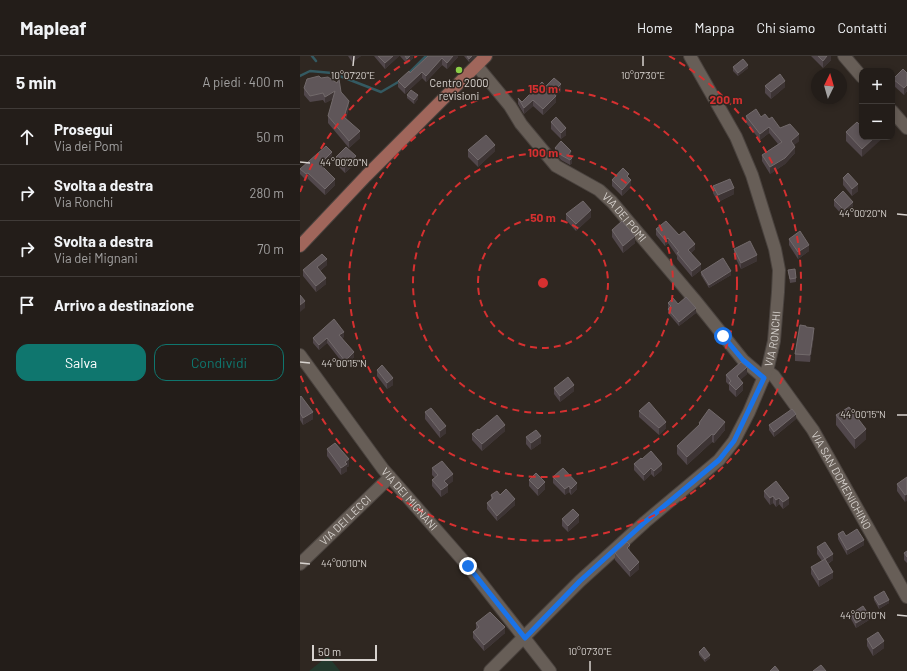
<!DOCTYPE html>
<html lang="it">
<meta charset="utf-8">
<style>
:root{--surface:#231d19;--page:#2f2a26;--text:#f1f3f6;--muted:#a3a2a2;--line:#403b38;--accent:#0f766e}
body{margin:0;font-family:Barlow,sans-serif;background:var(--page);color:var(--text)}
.controls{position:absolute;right:12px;top:12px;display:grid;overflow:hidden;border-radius:8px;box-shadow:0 2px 6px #0003}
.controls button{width:36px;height:36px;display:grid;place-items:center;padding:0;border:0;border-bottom:1px solid var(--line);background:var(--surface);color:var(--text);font:20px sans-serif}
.compass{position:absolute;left:511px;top:12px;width:36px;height:36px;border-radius:50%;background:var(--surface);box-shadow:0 2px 6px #0003;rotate:5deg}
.scale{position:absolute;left:12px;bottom:10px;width:65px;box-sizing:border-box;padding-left:4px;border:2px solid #d7d2ce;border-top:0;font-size:11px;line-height:14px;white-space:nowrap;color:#d7d2ce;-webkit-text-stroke:3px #2f2721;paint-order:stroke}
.stop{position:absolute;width:12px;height:12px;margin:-9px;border:3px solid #1a73e8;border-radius:50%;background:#fff}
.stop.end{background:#1a73e8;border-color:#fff;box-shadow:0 1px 4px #0008}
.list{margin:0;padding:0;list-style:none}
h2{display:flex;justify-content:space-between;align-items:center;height:52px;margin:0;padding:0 16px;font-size:17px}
h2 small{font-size:13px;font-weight:400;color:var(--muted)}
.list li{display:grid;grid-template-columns:26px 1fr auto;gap:12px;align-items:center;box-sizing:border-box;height:56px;padding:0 16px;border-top:1px solid var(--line)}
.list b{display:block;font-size:15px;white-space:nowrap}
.list p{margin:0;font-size:13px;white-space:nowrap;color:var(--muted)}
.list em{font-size:13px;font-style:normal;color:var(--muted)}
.actions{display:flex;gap:8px;padding:12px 16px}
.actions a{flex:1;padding:9px 0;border:1px solid var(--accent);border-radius:12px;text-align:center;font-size:14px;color:var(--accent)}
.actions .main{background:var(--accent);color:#fff}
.icon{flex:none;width:22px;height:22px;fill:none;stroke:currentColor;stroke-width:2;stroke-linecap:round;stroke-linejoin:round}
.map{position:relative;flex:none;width:607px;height:615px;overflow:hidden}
header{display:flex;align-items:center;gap:24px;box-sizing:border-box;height:56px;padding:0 20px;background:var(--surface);border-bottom:1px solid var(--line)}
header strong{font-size:19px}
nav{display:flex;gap:22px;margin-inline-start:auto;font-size:14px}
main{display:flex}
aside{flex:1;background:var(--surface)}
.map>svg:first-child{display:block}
.green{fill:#23392d}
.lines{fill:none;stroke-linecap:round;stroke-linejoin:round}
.stream{stroke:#345a62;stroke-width:2.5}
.minor-casing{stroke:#49423e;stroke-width:14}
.major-casing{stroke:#49423e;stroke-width:14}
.minor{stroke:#675e57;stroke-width:12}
.major{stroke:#a0665b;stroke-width:12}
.wall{fill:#51474b}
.shaded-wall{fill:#3d3434}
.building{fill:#5f5659;stroke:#726a6b}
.route{stroke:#1a73e8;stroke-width:5}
.ticks{fill:none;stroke:#d7d2ce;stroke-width:1.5}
.ring{fill:none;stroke:#d63030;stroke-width:2;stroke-dasharray:7 5}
.poi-dot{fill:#8bce46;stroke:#2f2721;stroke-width:1.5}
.labels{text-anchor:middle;stroke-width:3;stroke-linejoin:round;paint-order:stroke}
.poi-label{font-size:11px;fill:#d7d2ce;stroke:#2f2721}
.street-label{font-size:11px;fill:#d7d2ce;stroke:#2f2721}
.ticks-label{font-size:10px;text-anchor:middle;fill:#d7d2ce;stroke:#2f2721;stroke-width:3;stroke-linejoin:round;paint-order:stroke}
.centre{fill:#d63030;stroke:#2f2721;stroke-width:2}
.ring-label{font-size:12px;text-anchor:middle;font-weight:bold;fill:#d63030;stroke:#2f2721;stroke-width:3;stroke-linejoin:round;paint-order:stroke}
</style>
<header>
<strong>Mapleaf</strong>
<nav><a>Home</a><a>Mappa</a><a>Chi siamo</a><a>Contatti</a></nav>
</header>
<main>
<aside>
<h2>5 min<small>A piedi · 400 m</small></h2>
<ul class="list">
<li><svg class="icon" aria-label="ahead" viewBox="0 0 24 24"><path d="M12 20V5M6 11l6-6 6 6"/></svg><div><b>Prosegui</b><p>Via dei Pomi</p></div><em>50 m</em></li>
<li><svg class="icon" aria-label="right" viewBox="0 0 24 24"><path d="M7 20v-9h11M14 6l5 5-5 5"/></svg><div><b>Svolta a destra</b><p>Via Ronchi</p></div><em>280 m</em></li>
<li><svg class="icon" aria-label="right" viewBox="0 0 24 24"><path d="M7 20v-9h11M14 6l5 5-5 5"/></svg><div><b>Svolta a destra</b><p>Via dei Mignani</p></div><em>70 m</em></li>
<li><svg class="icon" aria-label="arrive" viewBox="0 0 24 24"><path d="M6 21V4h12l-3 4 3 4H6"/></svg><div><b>Arrivo a destinazione</b></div></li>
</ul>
<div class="actions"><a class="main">Salva</a><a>Condividi</a></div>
</aside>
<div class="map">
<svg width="607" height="615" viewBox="0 0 607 615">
<rect width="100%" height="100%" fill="#2f2721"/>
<polygon class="green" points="28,600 40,615 9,615"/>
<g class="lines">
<g class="stream">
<polyline points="12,0 16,5"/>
<polyline points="108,18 126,0"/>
<polyline points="0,20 10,15 32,17 81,36 100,25"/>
</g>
<defs>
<g id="minor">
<polyline points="544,0 562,21"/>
<path id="s1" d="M177,10L210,50L221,68L256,110L299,134L312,146L394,243L443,304L464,322"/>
<polyline points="592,55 607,72"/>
<path id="s2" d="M0,299L83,413L168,510L250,615"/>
<path id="s3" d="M467,315L474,320L513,374L607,541"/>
<path id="s4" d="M0,508L90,421"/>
<path id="s5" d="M190,615L280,525L345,466L419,404L434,385L449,356L468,311L474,285L478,236L479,214L475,193L452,119L436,81L390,0"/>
</g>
<polyline id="major" points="0,190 66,120 186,0"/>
</defs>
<use href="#minor" class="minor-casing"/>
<use href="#major" class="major-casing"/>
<use href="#minor" class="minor"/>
<use href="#major" class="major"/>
</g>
<g class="wall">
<polygon points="48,0 61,0 52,6"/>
<polygon points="74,0 99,0 85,13"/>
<polygon points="100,0 113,0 113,2 107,8"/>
<polygon points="128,0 158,0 158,1 147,13 142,9 126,26 122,22 105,38 98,31 98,25 110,17"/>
<polygon points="164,0 175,0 175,1 169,6"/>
<polygon points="511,0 531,0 531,4 523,12"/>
<polygon points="433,11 448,12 438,20 433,15"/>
<polygon points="607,17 607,35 604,39 593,29 593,23"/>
<polygon points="21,22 41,36 49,51 46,63 60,82 49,92 28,67 28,60 33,43 25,47 23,44 10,46 4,39 4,32"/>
<polygon points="246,30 261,35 256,39 256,46 243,59 233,50 224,58 218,48 218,42 222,46"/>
<polygon points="465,30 485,31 471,43 465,37"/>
<polygon points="107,39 118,43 114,48 107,42"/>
<polygon points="446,60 461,61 469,63 480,72 499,85 494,89 495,97 485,108 470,118 462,105 462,99 478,88 469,77 460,84 446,67"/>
<polygon points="251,66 266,79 261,83 251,73"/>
<polygon points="562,71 562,101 546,85 546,76"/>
<polygon points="255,92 271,100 272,107 270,109 261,104 255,97"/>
<polygon points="168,94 195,95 178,111 168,101"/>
<polygon points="36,101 56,107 45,117 36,108"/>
<polygon points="32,102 23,111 35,129 25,139 8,123 6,124 0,118 0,113"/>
<polygon points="329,121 331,131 322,140 312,130 312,124"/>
<polygon points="543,122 558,135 552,140 543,129"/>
<polygon points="413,130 434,138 418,146 413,137"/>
<polygon points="534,144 553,153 544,161 534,150"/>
<polygon points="266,158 291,161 276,175 266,164"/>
<polygon points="356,173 379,179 395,193 391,197 401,214 392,221 377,203 377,200 368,187 365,190 356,179"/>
<polygon points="312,174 335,187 323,197 312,181"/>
<polygon points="489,183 509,195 498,203 489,189"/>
<polygon points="434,193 457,205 441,213 434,199"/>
<polygon points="27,209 20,215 26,228 16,236 3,220 3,214"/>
<polygon points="488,214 496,222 496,226 490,227"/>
<polygon points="401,216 431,219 409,232 401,219"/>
<polygon points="368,247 378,248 396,257 379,270 368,257"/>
<polygon points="506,271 514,279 510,306 495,305 495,298"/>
<polygon points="44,281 42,282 54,301 45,310 27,287 19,294 13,287 13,282"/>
<polygon points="77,314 93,329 87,333 77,320"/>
<polygon points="447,318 440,324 443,334 436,341 429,334 429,329 426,326 426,319"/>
<polygon points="254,332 274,335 260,346 254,338"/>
<polygon points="0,341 13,363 3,369 0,364"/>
<polygon points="339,355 366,372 359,379 339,361"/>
<polygon points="125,356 146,377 140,382 125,363"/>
<polygon points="536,359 566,383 555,393 536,369"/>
<polygon points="496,363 474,381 469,374 469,369"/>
<polygon points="399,367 425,374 414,387 412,386 387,409 377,398 377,390 399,370"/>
<polygon points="179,374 205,375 182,395 172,384 172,378"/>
<polygon points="226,381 241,387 231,394 226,388"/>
<polygon points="27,393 49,410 47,411 47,415 41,419 27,400"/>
<polygon points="342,403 362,414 354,421 351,418 344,425 334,414 334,408"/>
<polygon points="132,412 153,425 148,429 148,436 141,441 132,430 132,424 135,422 132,419"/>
<polygon points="253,421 277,433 271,439 269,436 265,439 253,427"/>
<polygon points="607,421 605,446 597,435 597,428"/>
<polygon points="229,424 245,433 238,440 229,430"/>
<polygon points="476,425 489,448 483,453 479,448 476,451 473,447 470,449 464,441 464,435"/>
<polygon points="191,439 200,439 215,449 197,465 187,453 187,447 191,444"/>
<polygon points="262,463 279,466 268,476 262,470"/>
<polygon points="538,478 546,480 564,489 547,499 538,483"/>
<polygon points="517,491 533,504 528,508 533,522 519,531 511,518 511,511 522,505 517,498"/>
<polygon points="607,495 607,507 604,504 604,497"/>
<polygon points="330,496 339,513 330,521 315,504 315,497"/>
<polygon points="574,541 589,547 579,553 574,544"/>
<polygon points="551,558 569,564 556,572 551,563"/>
<polygon points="176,567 205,577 184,595 173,582 173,576 176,573"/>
<polygon points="567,583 584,592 573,600 567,590"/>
<polygon points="399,596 410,602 405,606 399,599"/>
</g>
<g class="shaded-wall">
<polygon points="52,0 61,0 52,6"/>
<polygon points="93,0 99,0 85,13 85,7"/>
<polygon points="110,0 113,0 113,2 107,8 107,3"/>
<polygon points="153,0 158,0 158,1 147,13 147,7"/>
<polygon points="172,0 175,0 175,1 169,6 169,3"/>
<polygon points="527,0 531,0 531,4 523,12 523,5"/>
<polygon points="142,2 142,9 126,26 126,20"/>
<polygon points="448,9 448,12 438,20 438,17"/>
<polygon points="122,16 122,22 105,38 105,32"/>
<polygon points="485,25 485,31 471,43 471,36"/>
<polygon points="261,28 261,35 253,43 253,36"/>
<polygon points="607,29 607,35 604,39 604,32"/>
<polygon points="35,35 35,42 25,47 25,41"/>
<polygon points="118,39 118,43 114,48 114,44"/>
<polygon points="256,40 256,46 243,59 243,53"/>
<polygon points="233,44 233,50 224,58 224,52"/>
<polygon points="49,45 49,51 44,68 44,61"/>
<polygon points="469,71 469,77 460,84 460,78"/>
<polygon points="266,72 266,79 261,83 261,77"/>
<polygon points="60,75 60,82 49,92 49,85"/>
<polygon points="499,78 499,85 491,92 491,85"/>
<polygon points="575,81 584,81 562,101 562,93"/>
<polygon points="195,89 195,95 178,111 178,104"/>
<polygon points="495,91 495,97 485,108 470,118 470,111"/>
<polygon points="271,95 271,100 268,103 268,99"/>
<polygon points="32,96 32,102 20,114 20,108"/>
<polygon points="56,100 56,107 45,117 45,111"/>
<polygon points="272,102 272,107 270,109 270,104"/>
<polygon points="8,117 8,123 6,124 6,118"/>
<polygon points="35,123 35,129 25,139 25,133"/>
<polygon points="331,124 331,131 322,140 322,134"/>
<polygon points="558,128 558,135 552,140 552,133"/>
<polygon points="434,132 434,138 418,146 418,139"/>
<polygon points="553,146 553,153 544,161 544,154"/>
<polygon points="291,154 291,161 276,175 276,168"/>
<polygon points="335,180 335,187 323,197 323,190"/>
<polygon points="368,182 368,187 365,190 365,184"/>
<polygon points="395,188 395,193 388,199 388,194"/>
<polygon points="509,189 509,195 498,203 498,196"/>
<polygon points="457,199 457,205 441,213 441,207"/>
<polygon points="27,203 27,209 17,217 17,211"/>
<polygon points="401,208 401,214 392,221 392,215"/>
<polygon points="431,215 431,219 409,232 409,229"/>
<polygon points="26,222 26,228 16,236 16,230"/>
<polygon points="5,245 5,252 0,256 0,249"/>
<polygon points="396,252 396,257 379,270 379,266"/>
<polygon points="514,272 514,279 510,306 510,299"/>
<polygon points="44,276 44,281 39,285 39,279"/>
<polygon points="27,282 27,287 19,294 19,289"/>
<polygon points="54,296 54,301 45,310 45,305"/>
<polygon points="447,311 447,318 437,327 437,320"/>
<polygon points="93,322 93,329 87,333 87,327"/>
<polygon points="443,327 443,334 436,341 436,334"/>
<polygon points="274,329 274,335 260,346 260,340"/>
<polygon points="13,356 13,363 3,369 3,362"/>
<polygon points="496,358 496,363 474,381 474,376"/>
<polygon points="366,366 366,372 359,379 359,372"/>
<polygon points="425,366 425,374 414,387 414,379"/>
<polygon points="205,369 205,375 182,395 182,388"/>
<polygon points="146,370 146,377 140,382 140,375"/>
<polygon points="566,373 566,383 555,393 555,383"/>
<polygon points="412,378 412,386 387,409 387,401"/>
<polygon points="241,380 241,387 231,394 231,387"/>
<polygon points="49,403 49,410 47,411 47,415 41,419 41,412 45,406"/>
<polygon points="362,408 362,414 354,421 354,415"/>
<polygon points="351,412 351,418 344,425 344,419"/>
<polygon points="153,418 153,425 148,429 148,436 141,441 141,434 144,425"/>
<polygon points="245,426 245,433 238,440 238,433"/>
<polygon points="277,427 277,433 271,439 271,433"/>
<polygon points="269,430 269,436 265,439 265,433"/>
<polygon points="607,438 607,445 605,446 605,439"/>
<polygon points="473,440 473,447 470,449 470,442"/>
<polygon points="479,442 479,448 476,451 476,444"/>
<polygon points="489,442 489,448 483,453 483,446"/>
<polygon points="215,443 215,449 197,465 197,460"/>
<polygon points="279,459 279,466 268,476 268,470"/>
<polygon points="564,484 564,489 547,499 547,494"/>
<polygon points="330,489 330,496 327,492"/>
<polygon points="533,498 533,504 525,509 525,503"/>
<polygon points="339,506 339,513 330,521 330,515"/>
<polygon points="533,516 533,522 519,531 519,524"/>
<polygon points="589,544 589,547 579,553 579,549"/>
<polygon points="569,559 569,564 556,572 556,567"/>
<polygon points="205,571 205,577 184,595 184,589"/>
<polygon points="584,585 584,592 573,600 573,593"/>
<polygon points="410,599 410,602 405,606 405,603"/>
</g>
<g class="building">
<polygon points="78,0 93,0 85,7"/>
<polygon points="105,0 110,0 107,3"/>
<polygon points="128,0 153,0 147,7 142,2 126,20 122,16 105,32 98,25 109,15 110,17"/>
<polygon points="167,0 172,0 169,3"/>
<polygon points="518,0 527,0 523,5"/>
<polygon points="443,3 448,9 438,17 433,11"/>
<polygon points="603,13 607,17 607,29 604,32 593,23"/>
<polygon points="480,18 485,25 471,36 465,30"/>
<polygon points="19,20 21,22 28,21 37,27 39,23 41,36 49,45 44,61 60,75 49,85 28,60 35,35 25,41 23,37 10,40 4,32 7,23"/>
<polygon points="254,22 261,28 253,36 256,40 243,53 233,44 224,52 218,42 222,46 242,26 246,30"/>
<polygon points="111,34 118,39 114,44 107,39"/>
<polygon points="456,53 461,61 465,58 469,63 472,61 480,72 490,68 499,78 491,85 495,91 485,102 470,111 462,99 482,86 469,71 460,78 446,60"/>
<polygon points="256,61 266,72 261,77 251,66"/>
<polygon points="557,66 562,71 562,81 575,81 562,93 546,76"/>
<polygon points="186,79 195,89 178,104 168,94"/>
<polygon points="261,85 271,95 268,99 272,102 270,104 261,99 255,92"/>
<polygon points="26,90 32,96 20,108 35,123 25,133 8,117 6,118 0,113"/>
<polygon points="46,91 56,100 45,111 36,101"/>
<polygon points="323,112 329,118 327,120 331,124 322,134 312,124"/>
<polygon points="548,117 558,128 552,133 543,122"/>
<polygon points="430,123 434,132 418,139 413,130"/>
<polygon points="543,135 553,146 544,154 534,144"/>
<polygon points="283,145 291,154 276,168 266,158"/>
<polygon points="322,165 335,180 323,190 312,174"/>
<polygon points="366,165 379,179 384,175 395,188 388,194 401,208 392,215 377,197 379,196 368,182 365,184 356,173"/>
<polygon points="500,175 509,189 498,196 489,183"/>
<polygon points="450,185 457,199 441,207 434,193"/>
<polygon points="22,198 27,203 17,211 26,222 16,230 3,214"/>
<polygon points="423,202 431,215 409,229 401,216"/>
<polygon points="495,213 496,222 490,223 488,214"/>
<polygon points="0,239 5,245 0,249"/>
<polygon points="386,241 396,252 379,266 368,253 371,250 368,247 373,242 378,248"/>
<polygon points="34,263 44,276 39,279 54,296 45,305 27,282 19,289 13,282"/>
<polygon points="500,269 506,270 506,271 514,272 510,299 495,298"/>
<polygon points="441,306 447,311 437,320 443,327 436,334 429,327 431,325 426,319"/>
<polygon points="82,309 93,322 87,327 77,314"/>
<polygon points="268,321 274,329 260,340 254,332"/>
<polygon points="1,340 13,356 3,362 0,357 0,341"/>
<polygon points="349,346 366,366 359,372 339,355"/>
<polygon points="549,351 566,373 555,383 536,359"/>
<polygon points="131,352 146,370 140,375 125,356"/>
<polygon points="409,353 425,366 414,379 412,378 387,401 377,390 400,368 399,367"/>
<polygon points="492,353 496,358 474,376 469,369"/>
<polygon points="197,359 205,369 182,388 172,378 178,373 179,374"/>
<polygon points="236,374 241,380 231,387 226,381"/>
<polygon points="35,387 49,403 45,406 47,408 41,412 27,393"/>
<polygon points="351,395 362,408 354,415 351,412 344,419 334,408 341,402 342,403"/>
<polygon points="142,405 153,418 144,425 148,429 141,434 132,424 138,419 132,412"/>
<polygon points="263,412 277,427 271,433 269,430 265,433 253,421"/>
<polygon points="236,417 245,426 238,433 229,424"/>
<polygon points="607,421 607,438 605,439 597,428"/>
<polygon points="476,425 489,442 483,446 479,442 476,444 473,440 470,442 464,435"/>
<polygon points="206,433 215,443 197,460 187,447 193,442 191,439 197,435 200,439"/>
<polygon points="273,453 279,459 268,470 262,463"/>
<polygon points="557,473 564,484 547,494 538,478 543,475 546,480"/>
<polygon points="327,486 330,489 327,492 339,506 330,515 315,497"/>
<polygon points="525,486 533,498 525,503 517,491"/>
<polygon points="607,495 607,501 604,497"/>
<polygon points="525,503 533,516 519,524 511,511"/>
<polygon points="584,535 589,544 579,549 574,541"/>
<polygon points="563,550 569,559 556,567 551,558"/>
<polygon points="190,556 205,571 184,589 173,576 179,571 176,567"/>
<polygon points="578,576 584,585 573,593 567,583"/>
<polygon points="404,591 410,599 405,603 399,596"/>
<polygon points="521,609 526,615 513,615"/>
<polygon points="475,610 479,615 470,615"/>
</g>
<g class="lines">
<polyline class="route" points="168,510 225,582 280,525 345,466 419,404 434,385 464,322 443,304 423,280"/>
</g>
<path class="ticks" d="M53,10L54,0M343,10V0M0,106L10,107M597,158L607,159M0,306L10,307M597,359H607M0,507L10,508M597,559L607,560M290,615V605"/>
<g class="ring">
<circle cx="243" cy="227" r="65"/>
<circle cx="243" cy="227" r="130"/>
<circle cx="243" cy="227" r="194"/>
<path d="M0 136A259 259 0 0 1 117 0M369 0A259 259 0 1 1 0 318"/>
</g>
<circle class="poi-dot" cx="159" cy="14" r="4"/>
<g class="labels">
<g class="poi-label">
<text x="159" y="31">Centro 2000<tspan x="159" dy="13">revisioni</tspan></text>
</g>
<g class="street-label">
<text dy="4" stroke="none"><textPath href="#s1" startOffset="214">VIA DEI POMI</textPath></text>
<text dy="4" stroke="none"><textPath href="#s5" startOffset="446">VIA RONCHI</textPath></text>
<text dy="4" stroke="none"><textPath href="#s3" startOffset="133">VIA SAN DOMENICHINO</textPath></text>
<text dy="4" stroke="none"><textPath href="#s2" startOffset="181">VIA DEI MIGNANI</textPath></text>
<text dy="4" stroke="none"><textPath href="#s4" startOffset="63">VIA DEI LECCI</textPath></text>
</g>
</g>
<g class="ticks-label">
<text x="53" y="23">10°07'20"E</text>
<text x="343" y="23">10°07'30"E</text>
<text x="44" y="110">44°00'20"N</text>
<text x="563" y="161">44°00'20"N</text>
<text x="44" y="311">44°00'15"N</text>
<text x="563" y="362">44°00'15"N</text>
<text x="44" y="511">44°00'10"N</text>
<text x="563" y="563">44°00'10"N</text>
<text x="290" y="599">10°07'30"E</text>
</g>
<circle cx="243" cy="227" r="6" class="centre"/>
<g class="ring-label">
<text x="243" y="37">150 m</text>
<text x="426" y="48">200 m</text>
<text x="243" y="101">100 m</text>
<text x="243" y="166">50 m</text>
</g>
</svg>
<div class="controls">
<button>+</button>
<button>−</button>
</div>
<svg class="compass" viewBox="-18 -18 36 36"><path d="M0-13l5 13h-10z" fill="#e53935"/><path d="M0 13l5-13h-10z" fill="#a3a2a2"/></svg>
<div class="scale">50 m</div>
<div class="stop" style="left:423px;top:280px"></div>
<div class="stop end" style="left:168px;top:510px"></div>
</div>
</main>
